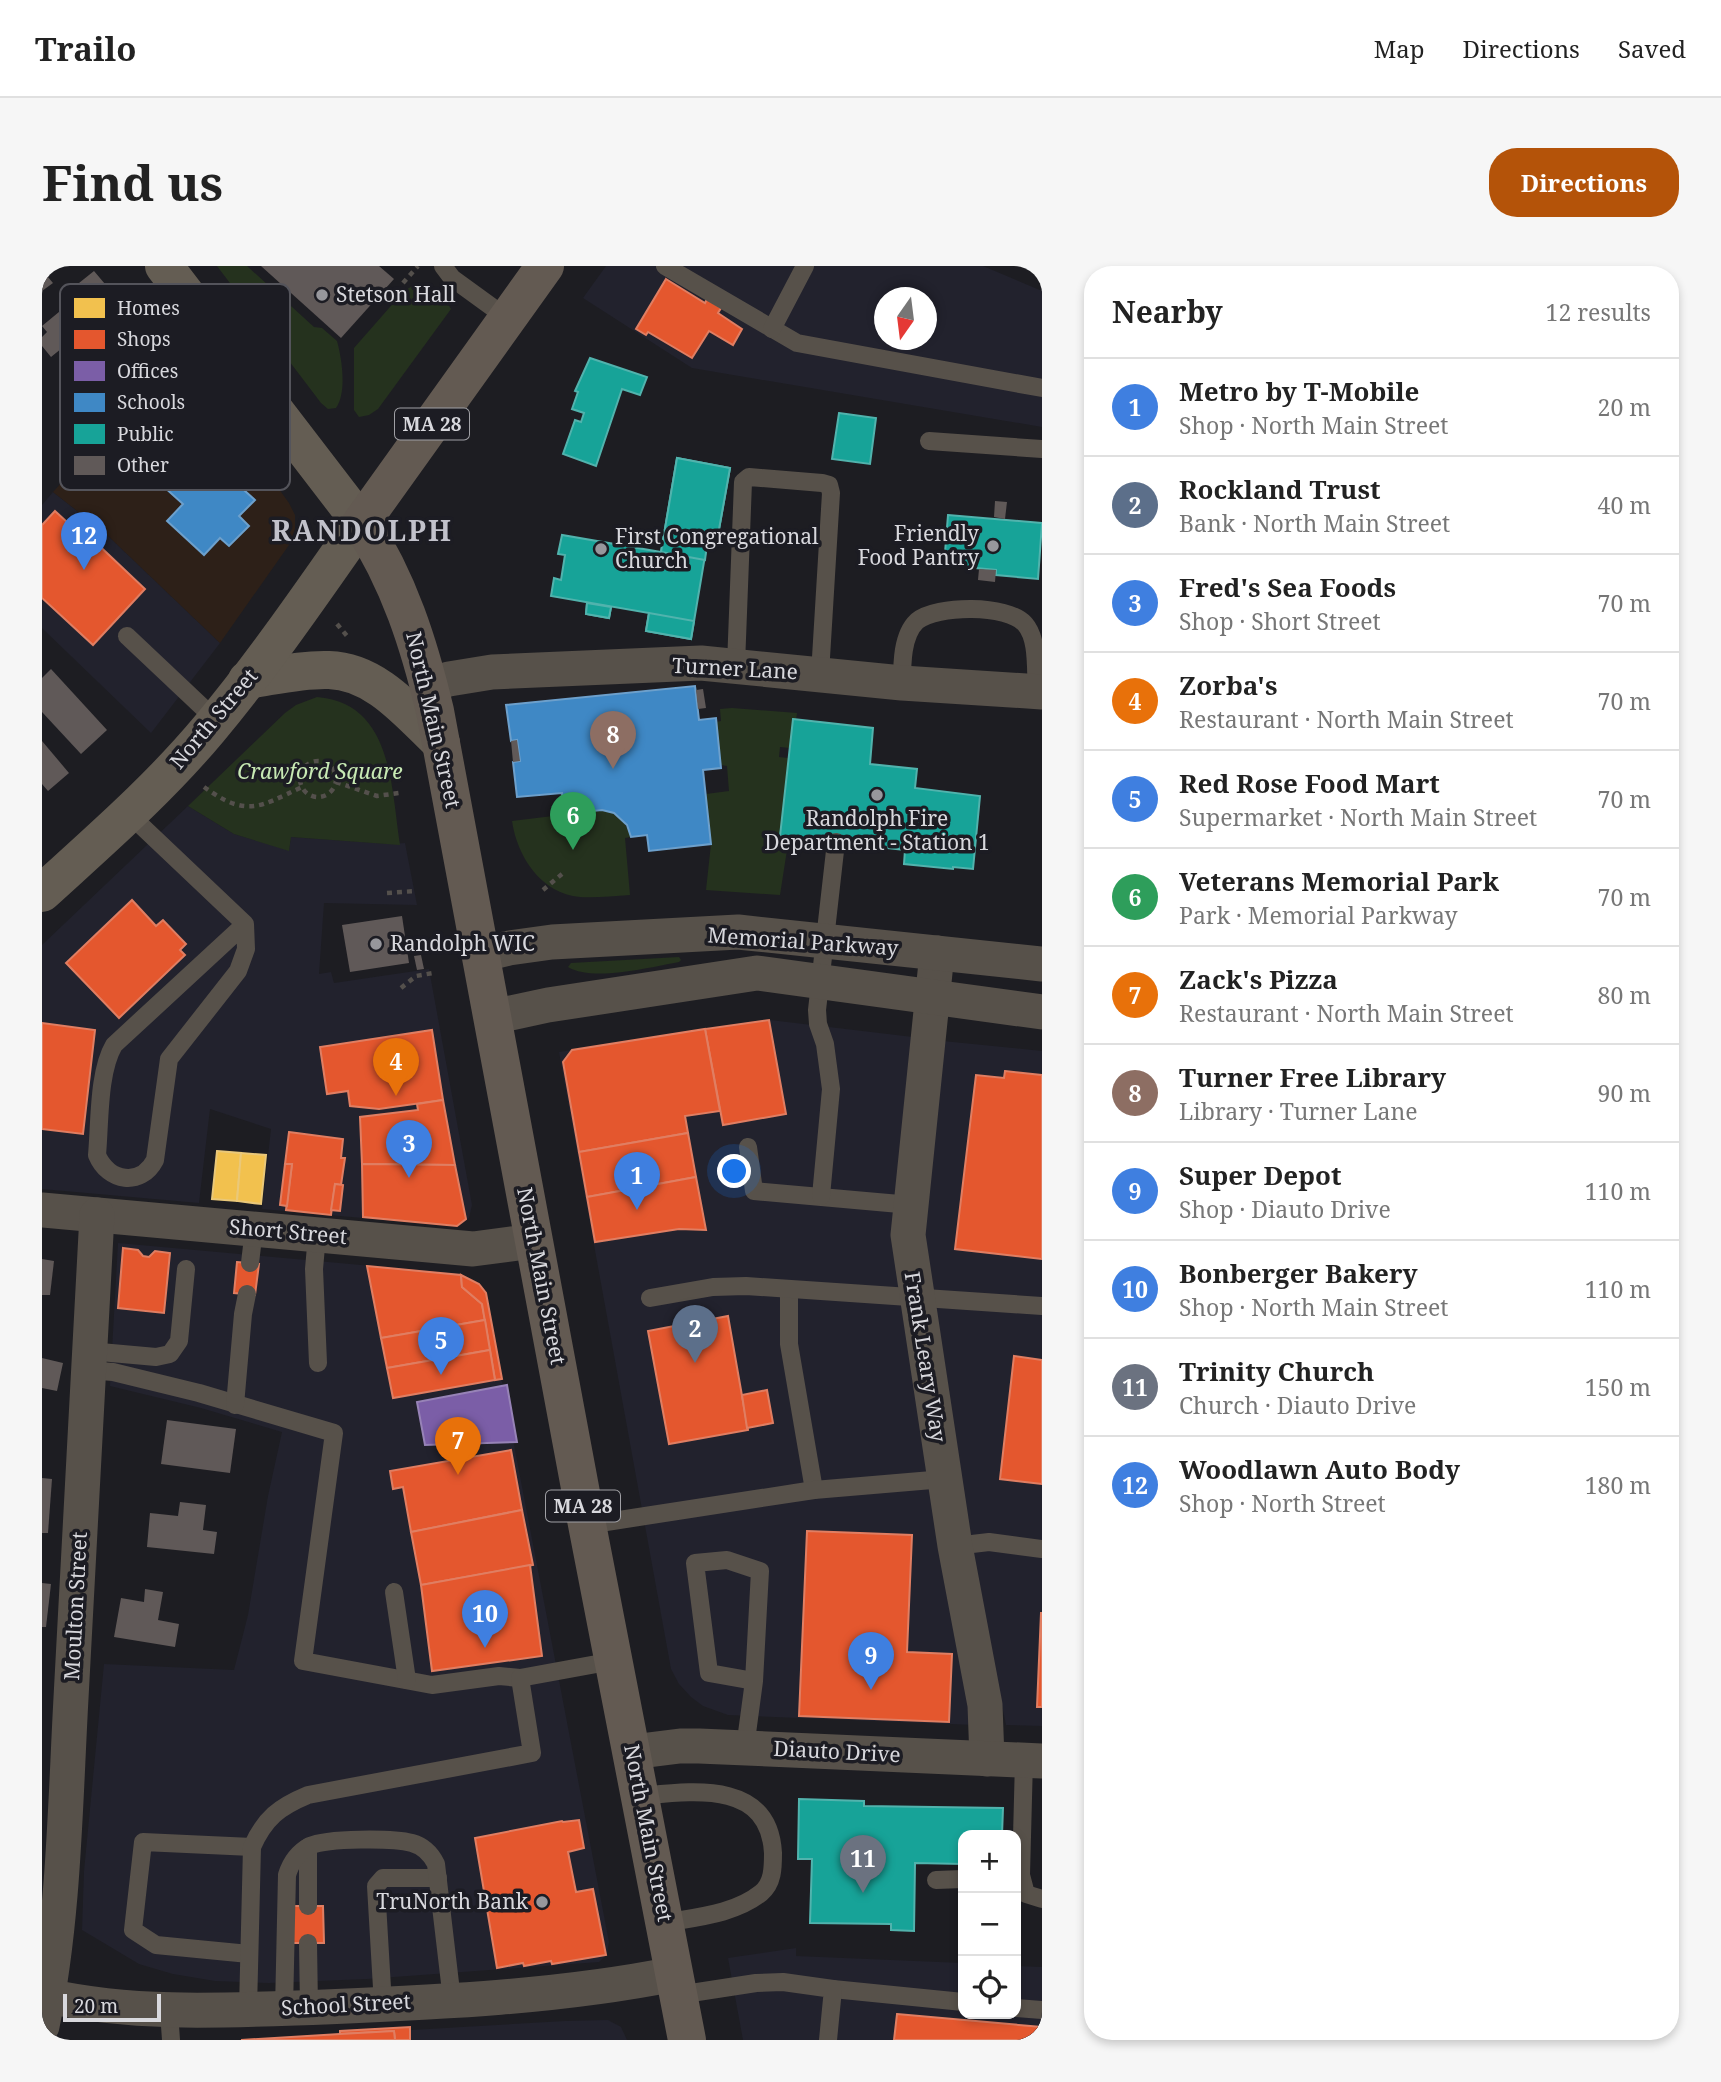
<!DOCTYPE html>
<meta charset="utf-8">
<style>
:root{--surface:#fff;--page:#f6f6f6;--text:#222;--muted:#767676;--line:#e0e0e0;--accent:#b45309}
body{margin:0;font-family:"Noto Serif",serif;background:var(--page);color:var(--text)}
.controls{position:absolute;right:21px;bottom:21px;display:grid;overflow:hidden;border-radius:14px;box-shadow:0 4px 10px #0003}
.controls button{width:63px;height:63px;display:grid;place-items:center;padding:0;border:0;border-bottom:2px solid var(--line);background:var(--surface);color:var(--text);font:35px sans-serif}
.compass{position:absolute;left:832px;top:21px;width:63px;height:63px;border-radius:50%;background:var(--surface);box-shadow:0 4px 10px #0003;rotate:194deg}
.scale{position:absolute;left:21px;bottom:18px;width:98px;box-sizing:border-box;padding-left:7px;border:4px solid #d8d8dd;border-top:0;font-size:19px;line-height:24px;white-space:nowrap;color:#d8d8dd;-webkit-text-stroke:5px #1c1c23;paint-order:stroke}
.you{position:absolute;left:693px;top:906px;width:24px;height:24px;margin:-18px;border:5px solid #fff;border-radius:50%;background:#1a73e8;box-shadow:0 0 0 10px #1a73e833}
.badge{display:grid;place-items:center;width:46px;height:46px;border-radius:50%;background:var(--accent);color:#fff;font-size:23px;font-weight:700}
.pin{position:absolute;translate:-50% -58px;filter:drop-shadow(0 2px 4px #0008)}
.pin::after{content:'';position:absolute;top:37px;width:24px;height:21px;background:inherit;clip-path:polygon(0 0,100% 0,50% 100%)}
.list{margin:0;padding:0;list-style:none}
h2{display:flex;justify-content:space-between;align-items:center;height:91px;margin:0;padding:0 28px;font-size:30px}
h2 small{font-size:23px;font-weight:400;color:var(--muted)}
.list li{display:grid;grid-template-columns:46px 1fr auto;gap:21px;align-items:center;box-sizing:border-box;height:98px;padding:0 28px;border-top:2px solid var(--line)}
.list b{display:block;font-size:26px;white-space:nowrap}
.list p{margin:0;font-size:23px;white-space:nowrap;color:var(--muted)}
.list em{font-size:23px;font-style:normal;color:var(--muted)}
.icon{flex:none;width:38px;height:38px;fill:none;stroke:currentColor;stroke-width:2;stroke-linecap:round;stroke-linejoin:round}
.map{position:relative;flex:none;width:1000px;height:1774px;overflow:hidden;border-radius:28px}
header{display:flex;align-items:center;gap:42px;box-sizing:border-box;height:98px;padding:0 35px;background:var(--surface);border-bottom:2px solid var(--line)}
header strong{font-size:33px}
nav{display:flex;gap:38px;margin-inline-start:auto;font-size:24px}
.intro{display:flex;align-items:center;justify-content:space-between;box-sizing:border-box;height:168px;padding:0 42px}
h1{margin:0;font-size:49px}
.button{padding:18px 32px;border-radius:28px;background:var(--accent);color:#fff;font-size:24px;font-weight:700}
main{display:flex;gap:42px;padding:0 42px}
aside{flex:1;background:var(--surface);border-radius:28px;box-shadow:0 4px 10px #0003}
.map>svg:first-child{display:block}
.built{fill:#22222d;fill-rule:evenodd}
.industrial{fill:#2d2018}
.green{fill:#25321e}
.homes{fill:#f2c14e;stroke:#eac879;stroke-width:2}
.shops{fill:#e4572e;stroke:#e07e62;stroke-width:2}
.offices{fill:#7b5ea7;stroke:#9783b7;stroke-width:2}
.schools{fill:#3f88c5;stroke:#6da0cc;stroke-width:2}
.public{fill:#17a398;stroke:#51b3ad;stroke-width:2}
.building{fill:#605958}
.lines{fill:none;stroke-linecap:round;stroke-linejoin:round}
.path{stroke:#54504c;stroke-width:4.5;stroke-dasharray:5 5;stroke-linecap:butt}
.lane{stroke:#57514a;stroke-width:18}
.street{stroke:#57514a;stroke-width:35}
.secondary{stroke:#645d53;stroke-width:38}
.primary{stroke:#635a52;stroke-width:38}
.poi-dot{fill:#97979c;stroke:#1c1c23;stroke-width:2.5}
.labels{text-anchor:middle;stroke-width:7;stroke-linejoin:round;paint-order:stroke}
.shield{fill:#1c1c23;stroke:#a0a0a5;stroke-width:2}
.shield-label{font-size:19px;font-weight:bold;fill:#d8d8dd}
.poi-label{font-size:21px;fill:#d8d8dd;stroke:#1c1c23;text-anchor:start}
.street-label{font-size:21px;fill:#d8d8dd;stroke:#1c1c23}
.park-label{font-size:21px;font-style:italic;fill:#c8eab4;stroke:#1c1c23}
.district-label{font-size:28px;font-weight:bold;letter-spacing:2px;fill:#c1c1ca;stroke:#1c1c23}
.key{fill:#1c1c23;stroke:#54545b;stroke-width:2}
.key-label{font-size:19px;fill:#d8d8dd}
</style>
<header>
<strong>Trailo</strong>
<nav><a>Map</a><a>Directions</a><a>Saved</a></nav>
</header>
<div class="intro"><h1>Find us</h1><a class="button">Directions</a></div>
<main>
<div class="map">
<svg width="1000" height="1774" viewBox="0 0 1000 1774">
<rect width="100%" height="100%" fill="#1d1d22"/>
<g class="built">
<path d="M564,0H941L1000,25V161L650,102L541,32ZM842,32H884V74H842Z"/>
<polygon points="11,226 62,266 178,377 109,467 0,362 0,239"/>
<polygon points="146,540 192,568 247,584 249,571 348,578 363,577 375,639 282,637 277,708 289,706 292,717 387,703 430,939 427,952 420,958 410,960 220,943 229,863 168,843 157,937 0,923 0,679"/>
<polygon points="728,754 871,771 850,971 933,1459 686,1449 661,1440 649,1431 637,1418 629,1403 517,786"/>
<polygon points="901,775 1000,785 1000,1460 964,1459 927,1278 880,971"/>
<polygon points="76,977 418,1008 433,1015 443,1027 567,1676 565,1688 557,1696 325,1713 227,1717 173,1715 131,1708 97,1698 40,1664 42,1605 62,1398 192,1404 206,1349 226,1230 240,1166 159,1142 68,1120"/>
<polygon points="754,1682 754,1690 921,1697 921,1748 974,1748 974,1700 1000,1701 1000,1774 701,1774 686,1692"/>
<polygon points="566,1754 579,1761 585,1774 199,1774 523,1755"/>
</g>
<polygon class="industrial" points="139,88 247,237 253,249 253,266 247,279 178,377 62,266 11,226"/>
<g class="green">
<path d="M175,0H205L272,61L280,62L295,75C300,93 305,126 294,142L286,143L279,137Z"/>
<path d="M372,19C387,23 402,29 409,43L336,143L327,149L317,151L312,144V82L362,25Z"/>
<path d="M275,431C351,437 349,522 358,579L249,571L247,585L192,568L146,540L243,447L254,439Z"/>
<polygon points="690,442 755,447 754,454 751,454 748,482 738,481 737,491 746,492 738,570 747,571 738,629 664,624 669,578 664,528 687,525 685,500 679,499 674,456 679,455 678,443"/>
<path d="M560,544C576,546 584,556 589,571L583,572L588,629C571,630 554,632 538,631C499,628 475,590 470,555Z"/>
<path d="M637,691L639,694L637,696C609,701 551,716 526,701L529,697Z"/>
</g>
<g class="homes">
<polygon points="175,885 199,887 195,935 170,933"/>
<polygon points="199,887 224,889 219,938 195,935"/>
</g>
<g class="shops">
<polygon points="624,13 663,37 665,33 679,42 676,47 700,63 691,79 667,65 650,92 606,66 604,69 594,63"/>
<polygon points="13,245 37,267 26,278 34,286 48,271 103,323 51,379 0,332 0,259"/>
<polygon points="90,634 114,660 121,654 144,678 138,684 143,689 77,752 24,697"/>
<polygon points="727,754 744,848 681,859 663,763"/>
<polygon points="0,757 53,764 41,868 0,863"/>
<polygon points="663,763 678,845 643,850 646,867 537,886 521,796 530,784"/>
<polygon points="390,764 401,834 337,843 308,840 306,825 285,828 278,781"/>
<polygon points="963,805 1000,809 1000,993 913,983 934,809 962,812"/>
<polygon points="401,834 413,899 320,898 318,851 376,844 375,838"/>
<polygon points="247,866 301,873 299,892 303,892 299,919 293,918 289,949 244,944 250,898 243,898"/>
<polygon points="646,867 654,911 545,931 537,886"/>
<polygon points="243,898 250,898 245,940 238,939"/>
<polygon points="320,898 413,899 424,953 415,960 321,951"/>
<polygon points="654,911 664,964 637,963 553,976 545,931"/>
<polygon points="293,918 301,919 298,945 289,944"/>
<polygon points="81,982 96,984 101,990 107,991 113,985 128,987 122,1047 76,1042"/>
<polygon points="195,996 217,998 213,1029 192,1027"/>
<polygon points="325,1000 419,1009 420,1021 440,1038 443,1054 339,1072"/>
<polygon points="419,1009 437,1018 444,1027 460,1113 453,1114 440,1038 420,1021"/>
<polygon points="658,1048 660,1055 686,1050 706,1164 627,1178 606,1065 648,1057 647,1050"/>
<polygon points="443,1054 448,1084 345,1102 339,1072"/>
<polygon points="448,1084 453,1114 351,1132 345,1102"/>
<polygon points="972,1090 1000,1094 1000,1218 958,1213"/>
<polygon points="725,1124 731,1157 705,1162 700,1129"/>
<polygon points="469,1184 480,1244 369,1266 361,1221 351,1223 348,1205"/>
<polygon points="480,1244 491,1299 379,1319 369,1266"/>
<polygon points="765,1265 870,1269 865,1386 910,1388 907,1456 757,1450"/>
<polygon points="488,1299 500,1390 390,1405 379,1319"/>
<polygon points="999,1347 1000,1347 1000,1441 995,1441"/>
<polygon points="537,1554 542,1582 526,1586 534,1626 551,1623 564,1689 510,1698 509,1695 482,1700 481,1697 455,1702 433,1572 520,1555 521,1556"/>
<polygon points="251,1640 281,1640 282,1677 251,1677"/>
<polygon points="855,1748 1000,1761 1000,1774 852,1774"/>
<polygon points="368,1761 368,1774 353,1774 352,1765 298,1768 298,1765"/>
<polygon points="352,1765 353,1774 199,1774 298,1768"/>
</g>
<polygon class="offices" points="465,1119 475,1176 383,1179 375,1136"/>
<g class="schools">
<polygon points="114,137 144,165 141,169 213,234 197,250 207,260 187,280 178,272 162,289 125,255 141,238 111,211 104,219 68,186"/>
<polygon points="653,420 657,454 674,452 679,502 661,504 669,578 607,585 605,569 589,571 585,559 572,547 560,544 522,548 520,527 475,531 471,496 478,495 475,474 469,475 464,439"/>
</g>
<g class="public">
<polygon points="548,92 605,111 598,129 580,123 554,200 521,188 533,154 539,156 542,147 530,143 536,126 533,125"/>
<polygon points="797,147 834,152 828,198 790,193"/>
<polygon points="635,192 688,202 674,280 665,278 649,373 604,365 607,347 509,330 512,312 519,314 523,289 516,288 520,269 619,286"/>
<polygon points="635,192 688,202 674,280 665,278 663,294 619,286"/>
<polygon points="906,249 1000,257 996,313 954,309 954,304 902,299"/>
<polygon points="545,337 569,341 567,352 544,348"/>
<polygon points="545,337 569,341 567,352 544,348"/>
<polygon points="607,347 652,355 649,373 604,365"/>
<polygon points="751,453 831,462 828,498 875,503 873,522 938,530 931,603 911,601 911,603 862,598 863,584 738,570"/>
<polygon points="757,1533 822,1535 822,1540 961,1542 960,1569 921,1569 921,1598 873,1597 872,1665 849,1664 849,1658 768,1657 770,1593 756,1593"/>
</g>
<g class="building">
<polygon points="219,0 337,0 352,13 299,72"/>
<polygon points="0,4 11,17 0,25"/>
<polygon points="52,5 74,31 42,57 46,61 9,91 0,80 0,71 5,66 0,60 23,41 17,33"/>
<polygon points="953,235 965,236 963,253 952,251"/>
<polygon points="937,303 954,304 953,316 936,314"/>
<polygon points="9,403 65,464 39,488 0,446 0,412"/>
<polygon points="661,423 664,442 656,443 654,424"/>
<polygon points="475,474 478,495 471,496 469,475"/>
<polygon points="0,475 27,507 6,525 0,518"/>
<polygon points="360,650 367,697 308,706 300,659"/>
<polygon points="379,689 382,703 375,704 372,690"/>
<polygon points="0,993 12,995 8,1029 0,1029"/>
<polygon points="0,1092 21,1097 15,1125 0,1122"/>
<polygon points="125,1154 194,1163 188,1207 119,1198"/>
<polygon points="0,1212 10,1213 6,1267 0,1267"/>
<polygon points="138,1236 164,1239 161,1264 175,1266 172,1288 105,1281 108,1247 136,1250"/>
<polygon points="0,1317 9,1318 4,1361 0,1361"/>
<polygon points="103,1323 121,1326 116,1354 137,1358 133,1381 72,1371 79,1332 102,1336"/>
</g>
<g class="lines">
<g class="path">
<polyline points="361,17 376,0"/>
<polyline points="295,358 305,370"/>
<circle cx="276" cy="513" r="18"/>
<polyline points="294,516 335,530 357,527"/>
<path d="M162,521C205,552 217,541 260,521"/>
<polyline points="501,624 520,608"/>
<polyline points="345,627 374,625"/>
<polyline points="359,722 374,710 391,707"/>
</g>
<g class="lane">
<polyline points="401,0 410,12 465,52"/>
<polyline points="623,0 755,77 1000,122"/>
<polyline points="730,63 763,0"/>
<polyline points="887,175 1000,183"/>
<polyline points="85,370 174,454"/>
<polyline points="694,399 701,216 707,211 780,217 787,219 789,227 778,408"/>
<path d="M860,417C860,398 860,369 875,355C895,339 965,338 983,358C997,374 993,406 995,426"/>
<path d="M87,548L203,658L204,683L196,705L127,793L113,894C99,921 66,916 55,889C58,857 56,806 72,779L203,658"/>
<polyline points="706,881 712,925 869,939"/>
<polyline points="779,930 789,823 783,778 776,758 775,744 794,576"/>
<polyline points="275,969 272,1003 276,1097"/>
<polyline points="208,997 212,963"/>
<polyline points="747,1023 747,1078 772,1224"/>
<polyline points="608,1032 671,1021 704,1020 1000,1040"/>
<polyline points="47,1085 114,1091 128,1088 137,1075 144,1003"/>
<polyline points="46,1104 71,1106 157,1127 292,1167 261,1395 390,1419 457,1410 478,1412"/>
<polyline points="193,1139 201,1048 205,1028"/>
<polyline points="545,1259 772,1224 902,1213"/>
<polyline points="913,1280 947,1276 1000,1283"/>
<polyline points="352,1326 365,1414"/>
<polyline points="703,1482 712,1415 718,1305 685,1294 653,1297 667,1407 712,1415"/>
<polyline points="982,1494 979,1609 984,1628 1000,1633"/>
<path d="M599,1530C651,1525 727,1514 731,1587C731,1602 731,1617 719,1627C693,1648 655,1651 622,1657"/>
<polyline points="266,1581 266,1640"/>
<polyline points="894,1614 921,1613"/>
<polyline points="266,1677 267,1741"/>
<polyline points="207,1688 114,1679 91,1664 101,1576 210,1581"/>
<polyline points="791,1723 921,1736"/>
<polyline points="636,1729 714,1717 741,1716 791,1723 786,1774"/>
<polyline points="341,1739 334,1620 341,1612 396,1612"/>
<polyline points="974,1742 1000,1744"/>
<path d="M206,1743L210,1581C223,1552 237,1541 266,1529L490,1487L478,1412L571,1395"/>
<path d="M242,1743L245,1609C249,1596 255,1587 268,1580C285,1572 351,1572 370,1577C381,1580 389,1588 394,1598L410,1734"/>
<polyline points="127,1745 129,1774"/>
</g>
<g class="street">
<polyline points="387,419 407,413 450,406 659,397 860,417 1000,426"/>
<polyline points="895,687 866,969 913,1280 943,1439 945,1493"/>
<polyline points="438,689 467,682 510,676 696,666 1000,698"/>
<polyline points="450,751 506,739 715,707 1000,746"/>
<polyline points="0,944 431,983 492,975"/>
<polyline points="590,1486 638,1480 657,1480 1000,1495"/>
<path d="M6,1730C97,1750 190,1744 282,1741C399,1736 517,1731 632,1708"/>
<path d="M0,1760C22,1653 23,1541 29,1432C38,1271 46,1110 55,949"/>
</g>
<g class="secondary">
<path d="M205,414C232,410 260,403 287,404C334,405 368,448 399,477"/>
<path d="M0,627C58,574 117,523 167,463C222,397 270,327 319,257L122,0"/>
</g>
<path class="primary" d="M503,0L319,257C357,315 377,378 393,445L542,1243L645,1774"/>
</g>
<g class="poi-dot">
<circle cx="280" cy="29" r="7"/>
<circle cx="951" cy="280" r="7"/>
<circle cx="559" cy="283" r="7"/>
<circle cx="835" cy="529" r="7"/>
<circle cx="334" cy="678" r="7"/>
<circle cx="500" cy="1636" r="7"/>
</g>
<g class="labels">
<g class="shield">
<rect x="353" y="142.5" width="74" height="31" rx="5"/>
<rect x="504" y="1224.5" width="74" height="31" rx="5"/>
</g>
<g class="shield-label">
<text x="390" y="165">MA 28</text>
<text x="541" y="1247">MA 28</text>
</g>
<g class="poi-label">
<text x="294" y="36">Stetson Hall</text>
<text x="937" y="275" text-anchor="end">Friendly<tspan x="937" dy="24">Food Pantry</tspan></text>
<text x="573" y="278">First Congregational<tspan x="573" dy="24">Church</tspan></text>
<text x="835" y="560" text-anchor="middle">Randolph Fire<tspan x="835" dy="24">Department - Station 1</tspan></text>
<text x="348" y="685">Randolph WIC</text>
<text x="486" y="1643" text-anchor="end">TruNorth Bank</text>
</g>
<g class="street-label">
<text transform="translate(693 403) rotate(3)" y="7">Turner Lane</text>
<text transform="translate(172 453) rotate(-50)" y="7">North Street</text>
<text transform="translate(391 454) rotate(77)" y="7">North Main Street</text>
<text transform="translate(761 676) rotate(4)" y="7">Memorial Parkway</text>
<text transform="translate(246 966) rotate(5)" y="7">Short Street</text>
<text transform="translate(499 1010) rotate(79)" y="7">North Main Street</text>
<text transform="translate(883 1091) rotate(81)" y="7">Frank Leary Way</text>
<text transform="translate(34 1340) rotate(-87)" y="7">Moulton Street</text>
<text transform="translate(795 1486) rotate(3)" y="7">Diauto Drive</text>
<text transform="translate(606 1567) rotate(79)" y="7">North Main Street</text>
<text transform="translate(304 1739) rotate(-3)" y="7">School Street</text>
</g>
<g class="park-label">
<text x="278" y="513">Crawford Square</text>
</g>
<g class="district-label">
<text x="320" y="275">RANDOLPH</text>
</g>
</g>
<rect x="18" y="18" width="230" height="206" rx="10" class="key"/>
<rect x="32" y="32" width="31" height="20" fill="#f2c14e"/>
<rect x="32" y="64" width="31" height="19" fill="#e4572e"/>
<rect x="32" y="95" width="31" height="20" fill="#7b5ea7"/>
<rect x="32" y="127" width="31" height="19" fill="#3f88c5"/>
<rect x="32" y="158" width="31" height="20" fill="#17a398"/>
<rect x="32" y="190" width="31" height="19" fill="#605958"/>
<g class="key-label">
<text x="75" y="49">Homes</text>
<text x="75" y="80">Shops</text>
<text x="75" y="112">Offices</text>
<text x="75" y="143">Schools</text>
<text x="75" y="175">Public</text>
<text x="75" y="206">Other</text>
</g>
</svg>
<div class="controls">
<button>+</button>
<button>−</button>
<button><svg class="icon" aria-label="locate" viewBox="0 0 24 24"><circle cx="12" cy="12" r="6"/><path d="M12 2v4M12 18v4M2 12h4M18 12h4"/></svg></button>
</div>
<svg class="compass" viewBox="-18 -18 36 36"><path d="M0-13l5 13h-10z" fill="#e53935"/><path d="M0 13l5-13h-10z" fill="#767676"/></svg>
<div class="scale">20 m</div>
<div class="you"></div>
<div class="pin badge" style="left:595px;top:944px;background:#3f7fe0">1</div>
<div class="pin badge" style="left:653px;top:1097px;background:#5c6f8a">2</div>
<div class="pin badge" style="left:367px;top:912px;background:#3f7fe0">3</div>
<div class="pin badge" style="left:354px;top:830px;background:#e8710a">4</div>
<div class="pin badge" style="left:399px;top:1109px;background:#3f7fe0">5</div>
<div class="pin badge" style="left:531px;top:584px;background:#2e9e5b">6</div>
<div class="pin badge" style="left:416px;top:1209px;background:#e8710a">7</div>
<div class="pin badge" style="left:571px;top:503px;background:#8d6e63">8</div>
<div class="pin badge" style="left:829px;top:1424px;background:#3f7fe0">9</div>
<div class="pin badge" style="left:443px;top:1382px;background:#3f7fe0">10</div>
<div class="pin badge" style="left:821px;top:1627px;background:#6b7280">11</div>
<div class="pin badge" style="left:42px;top:304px;background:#3f7fe0">12</div>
</div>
<aside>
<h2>Nearby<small>12 results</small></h2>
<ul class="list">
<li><span class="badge" style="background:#3f7fe0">1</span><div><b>Metro by T-Mobile</b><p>Shop · North Main Street</p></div><em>20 m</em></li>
<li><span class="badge" style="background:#5c6f8a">2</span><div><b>Rockland Trust</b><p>Bank · North Main Street</p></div><em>40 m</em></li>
<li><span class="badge" style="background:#3f7fe0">3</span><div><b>Fred's Sea Foods</b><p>Shop · Short Street</p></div><em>70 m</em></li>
<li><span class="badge" style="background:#e8710a">4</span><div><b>Zorba's</b><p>Restaurant · North Main Street</p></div><em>70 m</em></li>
<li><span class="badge" style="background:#3f7fe0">5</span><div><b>Red Rose Food Mart</b><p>Supermarket · North Main Street</p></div><em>70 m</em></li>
<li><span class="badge" style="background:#2e9e5b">6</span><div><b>Veterans Memorial Park</b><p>Park · Memorial Parkway</p></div><em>70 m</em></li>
<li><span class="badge" style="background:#e8710a">7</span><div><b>Zack's Pizza</b><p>Restaurant · North Main Street</p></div><em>80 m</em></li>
<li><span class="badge" style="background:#8d6e63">8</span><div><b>Turner Free Library</b><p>Library · Turner Lane</p></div><em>90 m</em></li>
<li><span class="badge" style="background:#3f7fe0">9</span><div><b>Super Depot</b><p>Shop · Diauto Drive</p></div><em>110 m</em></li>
<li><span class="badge" style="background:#3f7fe0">10</span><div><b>Bonberger Bakery</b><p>Shop · North Main Street</p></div><em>110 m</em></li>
<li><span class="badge" style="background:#6b7280">11</span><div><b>Trinity Church</b><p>Church · Diauto Drive</p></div><em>150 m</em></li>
<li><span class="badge" style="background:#3f7fe0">12</span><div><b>Woodlawn Auto Body</b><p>Shop · North Street</p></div><em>180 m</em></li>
</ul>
</aside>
</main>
